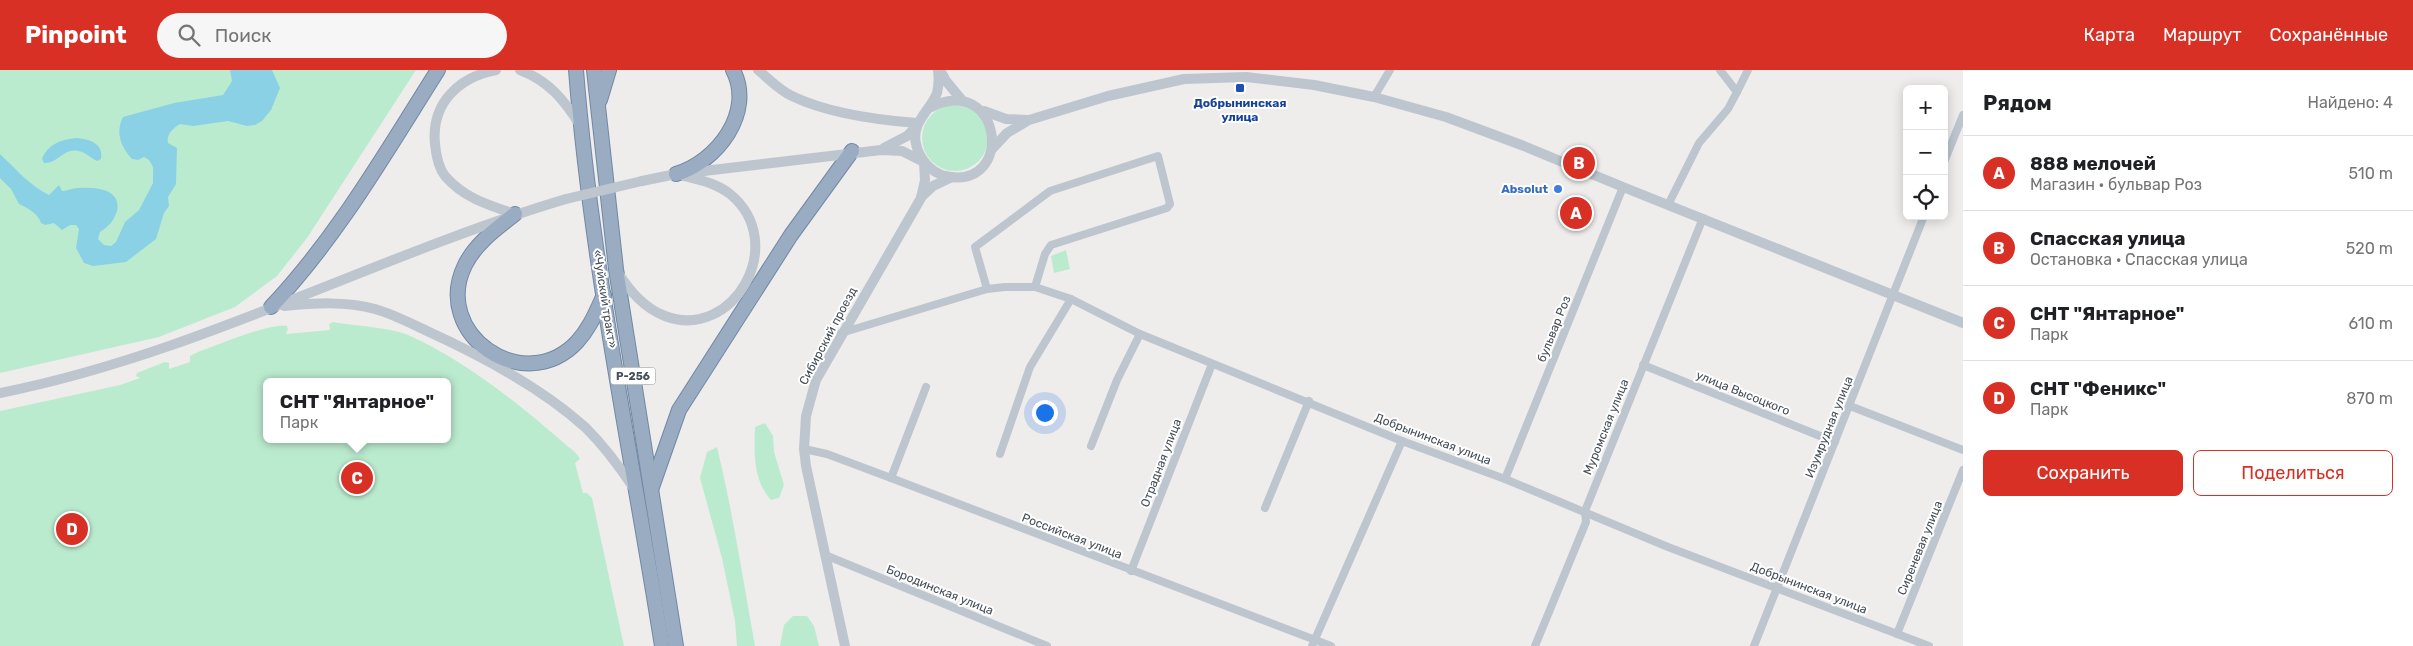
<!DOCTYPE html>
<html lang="ru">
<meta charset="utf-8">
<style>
:root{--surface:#fff;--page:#f6f6f6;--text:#202124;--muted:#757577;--line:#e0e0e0;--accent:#d93025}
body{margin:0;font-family:Rubik,sans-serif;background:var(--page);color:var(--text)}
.controls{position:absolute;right:15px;top:15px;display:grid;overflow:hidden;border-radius:8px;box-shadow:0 2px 12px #0003}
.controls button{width:45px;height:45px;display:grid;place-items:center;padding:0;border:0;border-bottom:1px solid var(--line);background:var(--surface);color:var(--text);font:25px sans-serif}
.you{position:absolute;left:1044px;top:342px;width:18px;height:18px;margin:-12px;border:4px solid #fff;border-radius:50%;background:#1a73e8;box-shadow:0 0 0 8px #1a73e833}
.badge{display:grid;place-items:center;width:32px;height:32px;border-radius:50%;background:var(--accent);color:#fff;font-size:16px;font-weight:700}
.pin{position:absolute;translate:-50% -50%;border:2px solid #fff;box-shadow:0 1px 5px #0006}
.popup{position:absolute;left:263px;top:308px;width:188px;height:65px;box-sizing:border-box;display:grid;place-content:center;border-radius:8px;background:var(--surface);filter:drop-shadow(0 1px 4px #0005);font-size:16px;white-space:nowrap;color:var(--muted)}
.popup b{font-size:19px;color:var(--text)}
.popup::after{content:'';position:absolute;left:50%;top:100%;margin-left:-10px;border:10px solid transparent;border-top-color:var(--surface)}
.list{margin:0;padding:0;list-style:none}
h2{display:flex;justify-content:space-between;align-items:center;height:65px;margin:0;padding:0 20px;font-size:21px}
h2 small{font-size:16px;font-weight:400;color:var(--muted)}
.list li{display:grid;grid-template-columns:32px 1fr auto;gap:15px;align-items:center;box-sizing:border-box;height:75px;padding:0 20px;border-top:1px solid var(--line)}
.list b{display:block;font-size:19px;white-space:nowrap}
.list p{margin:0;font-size:16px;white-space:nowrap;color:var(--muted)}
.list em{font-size:16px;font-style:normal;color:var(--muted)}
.actions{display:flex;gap:10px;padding:15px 20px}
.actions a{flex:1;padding:11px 0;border:1px solid var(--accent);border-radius:8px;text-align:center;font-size:18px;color:var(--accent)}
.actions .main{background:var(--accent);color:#fff}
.icon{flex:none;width:28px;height:28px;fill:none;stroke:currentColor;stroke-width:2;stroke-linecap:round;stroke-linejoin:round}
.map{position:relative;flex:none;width:1963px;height:576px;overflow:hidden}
header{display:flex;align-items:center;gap:30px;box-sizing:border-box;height:70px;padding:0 25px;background:var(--accent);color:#fff}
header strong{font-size:24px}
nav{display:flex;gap:28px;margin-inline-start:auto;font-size:18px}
.search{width:350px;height:45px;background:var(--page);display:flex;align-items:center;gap:12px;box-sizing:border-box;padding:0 18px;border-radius:28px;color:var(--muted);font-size:19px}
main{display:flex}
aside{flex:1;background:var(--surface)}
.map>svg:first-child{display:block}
.green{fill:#bbebcf;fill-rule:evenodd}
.water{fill:#8ad1e6}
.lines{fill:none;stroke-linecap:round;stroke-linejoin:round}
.trunk-casing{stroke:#7188a4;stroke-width:16}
.minor{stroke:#bdc6ce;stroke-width:8}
.tertiary{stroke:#bdc6ce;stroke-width:10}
.trunk{stroke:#9aacc2;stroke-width:14}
.tertiary-bridge{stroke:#bdc6ce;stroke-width:10}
.transit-dot{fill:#1a4fb4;stroke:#fff;stroke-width:2}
.shop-dot{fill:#3f7fe0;stroke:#fff;stroke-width:2}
.labels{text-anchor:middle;stroke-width:4;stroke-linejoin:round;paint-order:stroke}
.shield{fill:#fff;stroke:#7d848a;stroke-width:1}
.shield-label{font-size:11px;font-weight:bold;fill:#454f58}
.transit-label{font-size:12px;font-weight:bold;fill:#164399;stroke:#fff}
.shop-label{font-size:12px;font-weight:bold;fill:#366cbe;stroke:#fff;text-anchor:end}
.street-label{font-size:12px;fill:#454f58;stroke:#fff}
</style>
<header>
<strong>Pinpoint</strong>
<div class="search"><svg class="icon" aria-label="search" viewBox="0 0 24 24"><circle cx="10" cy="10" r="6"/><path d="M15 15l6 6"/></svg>Поиск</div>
<nav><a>Карта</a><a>Маршрут</a><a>Сохранённые</a></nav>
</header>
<main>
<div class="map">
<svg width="1963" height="576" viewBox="0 0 1963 576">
<rect width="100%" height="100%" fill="#efecec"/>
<g class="green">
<polygon points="0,0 416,0 307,168 277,206 235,237 159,267 0,303"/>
<circle cx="955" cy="68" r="33"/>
<polygon points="1066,180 1070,199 1054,203 1051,186"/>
<path d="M333,252C354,256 389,257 408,265C461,288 521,335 564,373C570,379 576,381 580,389L575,393L583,423H587L592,428L624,576H0V341L120,315L140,308L136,306L137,303L165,292L169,293V299L190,292V286L198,282C218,275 268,253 287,256L288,259L286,264L330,260L329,254ZM267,312H447V369H267Z"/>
<path d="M765,353L773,366L774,382L784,415L779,428L771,430C753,410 754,383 755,357Z"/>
<path d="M717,377C733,443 743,510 755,576H737L735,551L722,488L700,408L707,382Z"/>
<polygon points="793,546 807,546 814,556 819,576 780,576 784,555"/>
</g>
<g class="water">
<path d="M230,0H272L280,18L271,40L262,51L255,55L247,56L228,51L193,56L180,54C173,58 166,65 168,73L177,78L176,114L168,127L169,136L164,143L156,169L126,192L93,196L84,193L76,178L79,159L76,155H70L62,160L54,153L45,155L41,153C39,144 26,137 19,134L11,119L0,108V84C16,99 29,115 49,125L59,115L62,121C68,121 72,118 78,118C94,117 122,118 117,141C114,151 108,157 100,162L98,169L104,175L111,176L116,172L125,152L139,140L153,113V97L149,90L144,87L138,90L132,89C121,77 115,63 123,47L174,33L223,25L232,11Z"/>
<path d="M76,68C89,69 104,73 101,89L97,91C90,88 86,82 78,81C63,78 58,94 44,93L42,89C48,74 60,70 76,68Z"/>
</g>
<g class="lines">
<defs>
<g id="trunk">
<path d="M576,0C591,193 632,385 662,576"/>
<polyline points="594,0 616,199 676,576"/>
<polyline points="600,30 609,0"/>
<path d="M676,104C717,92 755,42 733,0"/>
<path d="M515,144C496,159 476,173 465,195C431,264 524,328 577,272C590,258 596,242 604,225"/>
<path d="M271,237C338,166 386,82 438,0"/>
<polyline points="652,417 679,340 791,165 852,81"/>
</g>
</defs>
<use href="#trunk" class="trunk-casing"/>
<g class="minor">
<polyline points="1737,22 1748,0"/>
<polyline points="1374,27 1390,0"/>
<polyline points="1944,92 1963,45"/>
<polyline points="1668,135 1699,73 1728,39 1737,22 1720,0"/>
<polyline points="987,219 975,177 1050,121 1158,86 1170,134 1167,138 1051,175 1045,184 1035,217"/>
<polyline points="841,263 987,219 1005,217 1035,217 1071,229 1140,264 1402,371 1505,409 1668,477 1929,576"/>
<polyline points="1643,295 1835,372"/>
<polyline points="1850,336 1963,380"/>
<polyline points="1091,376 1117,310 1140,264"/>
<polyline points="804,379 827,384 891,408 1331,576"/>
<polyline points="1000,384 1030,297 1071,229"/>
<polyline points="891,408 926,317"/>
<polyline points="1505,409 1623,117"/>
<polyline points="1265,438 1309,331"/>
<polyline points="825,485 1047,576"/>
<polyline points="1131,501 1212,294"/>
<polyline points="1897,564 1963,400"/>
<polyline points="1312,576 1402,371"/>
<polyline points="1535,576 1586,452 1585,441 1703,148"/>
<polyline points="1754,576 1924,146"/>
</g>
<g class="tertiary">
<path d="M496,0C459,7 431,33 435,74C436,85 438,97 445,106C464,128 488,135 515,144"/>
<path d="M520,0C549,11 564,30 580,55"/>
<path d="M758,0C769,9 779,20 792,26C829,44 877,50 917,53"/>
<polyline points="940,0 946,11 961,29"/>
<path d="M929,38C1003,0 1016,122 945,106C930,102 919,88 916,74C911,52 930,41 937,23C939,15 939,8 938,0"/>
<polyline points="984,41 1006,49 1028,50"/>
<polyline points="884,78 907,66 917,56"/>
<polyline points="992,79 1007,63 1029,50 1108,26 1184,9 1246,7 1314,15 1374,27 1446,47 1524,76 1623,117 1963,253"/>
<polyline points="687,103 881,80 902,81 924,92 925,110 921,128 816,310 806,346 804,379 806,396 845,576"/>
<polyline points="642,111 676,104"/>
<polyline points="921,127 933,116 952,107"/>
<path d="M618,203C630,221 644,238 665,246C733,272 790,173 730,124C716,113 700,110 684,106"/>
<path d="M284,236C314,233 346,231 375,239C393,244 410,253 427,261C482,286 541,317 586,358C604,376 619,396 633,417"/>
<path d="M0,323C197,284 374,186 566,129"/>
</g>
<use href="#trunk" class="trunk"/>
<polyline class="tertiary-bridge" points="566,129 642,111"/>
</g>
<rect class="transit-dot" x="1235" y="13" width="10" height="10" rx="2.5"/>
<circle class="shop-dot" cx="1558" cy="119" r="5"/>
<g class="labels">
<rect class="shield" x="610.5" y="297.5" width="45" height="17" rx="4"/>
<g class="shield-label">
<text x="633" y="310">Р-256</text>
</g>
<g class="transit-label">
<text x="1240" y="37">Добрынинская<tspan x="1240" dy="14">улица</tspan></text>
</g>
<g class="shop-label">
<text x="1548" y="123">Absolut</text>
</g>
<g class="street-label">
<text transform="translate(605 229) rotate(81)" y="4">«Чуйский тракт»</text>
<text transform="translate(1554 259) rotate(-68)" y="4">бульвар Роз</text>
<text transform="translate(828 266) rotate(-62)" y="4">Сибирский проезд</text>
<text transform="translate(1743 323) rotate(22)" y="4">улица Высоцкого</text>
<text transform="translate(1606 357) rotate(-68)" y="4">Муромская улица</text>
<text transform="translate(1829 357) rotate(-68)" y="4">Изумрудная улица</text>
<text transform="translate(1433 369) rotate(21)" y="4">Добрынинская улица</text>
<text transform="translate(1161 393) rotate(-69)" y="4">Отрадная улица</text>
<text transform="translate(1072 466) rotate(21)" y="4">Российская улица</text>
<text transform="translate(1920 478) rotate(-68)" y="4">Сиреневая улица</text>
<text transform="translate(1809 518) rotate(21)" y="4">Добрынинская улица</text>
<text transform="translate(940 520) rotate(22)" y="4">Бородинская улица</text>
</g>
</g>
</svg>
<div class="controls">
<button>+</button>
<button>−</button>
<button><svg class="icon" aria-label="locate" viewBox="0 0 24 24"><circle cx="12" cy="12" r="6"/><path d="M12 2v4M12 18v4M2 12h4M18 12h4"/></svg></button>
</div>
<div class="you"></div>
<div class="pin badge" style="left:1576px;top:143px">A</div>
<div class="pin badge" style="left:1579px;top:93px">B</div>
<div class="pin badge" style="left:357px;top:408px">C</div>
<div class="popup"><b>СНТ &quot;Янтарное&quot;</b>Парк</div>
<div class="pin badge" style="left:72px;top:459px">D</div>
</div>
<aside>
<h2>Рядом<small>Найдено: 4</small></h2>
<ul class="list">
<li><span class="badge">A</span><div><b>888 мелочей</b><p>Магазин · бульвар Роз</p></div><em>510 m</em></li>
<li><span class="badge">B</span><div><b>Спасская улица</b><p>Остановка · Спасская улица</p></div><em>520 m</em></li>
<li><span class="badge">C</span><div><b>СНТ &quot;Янтарное&quot;</b><p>Парк</p></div><em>610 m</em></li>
<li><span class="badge">D</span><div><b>СНТ &quot;Феникс&quot;</b><p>Парк</p></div><em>870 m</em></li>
</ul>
<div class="actions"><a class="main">Сохранить</a><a>Поделиться</a></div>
</aside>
</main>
